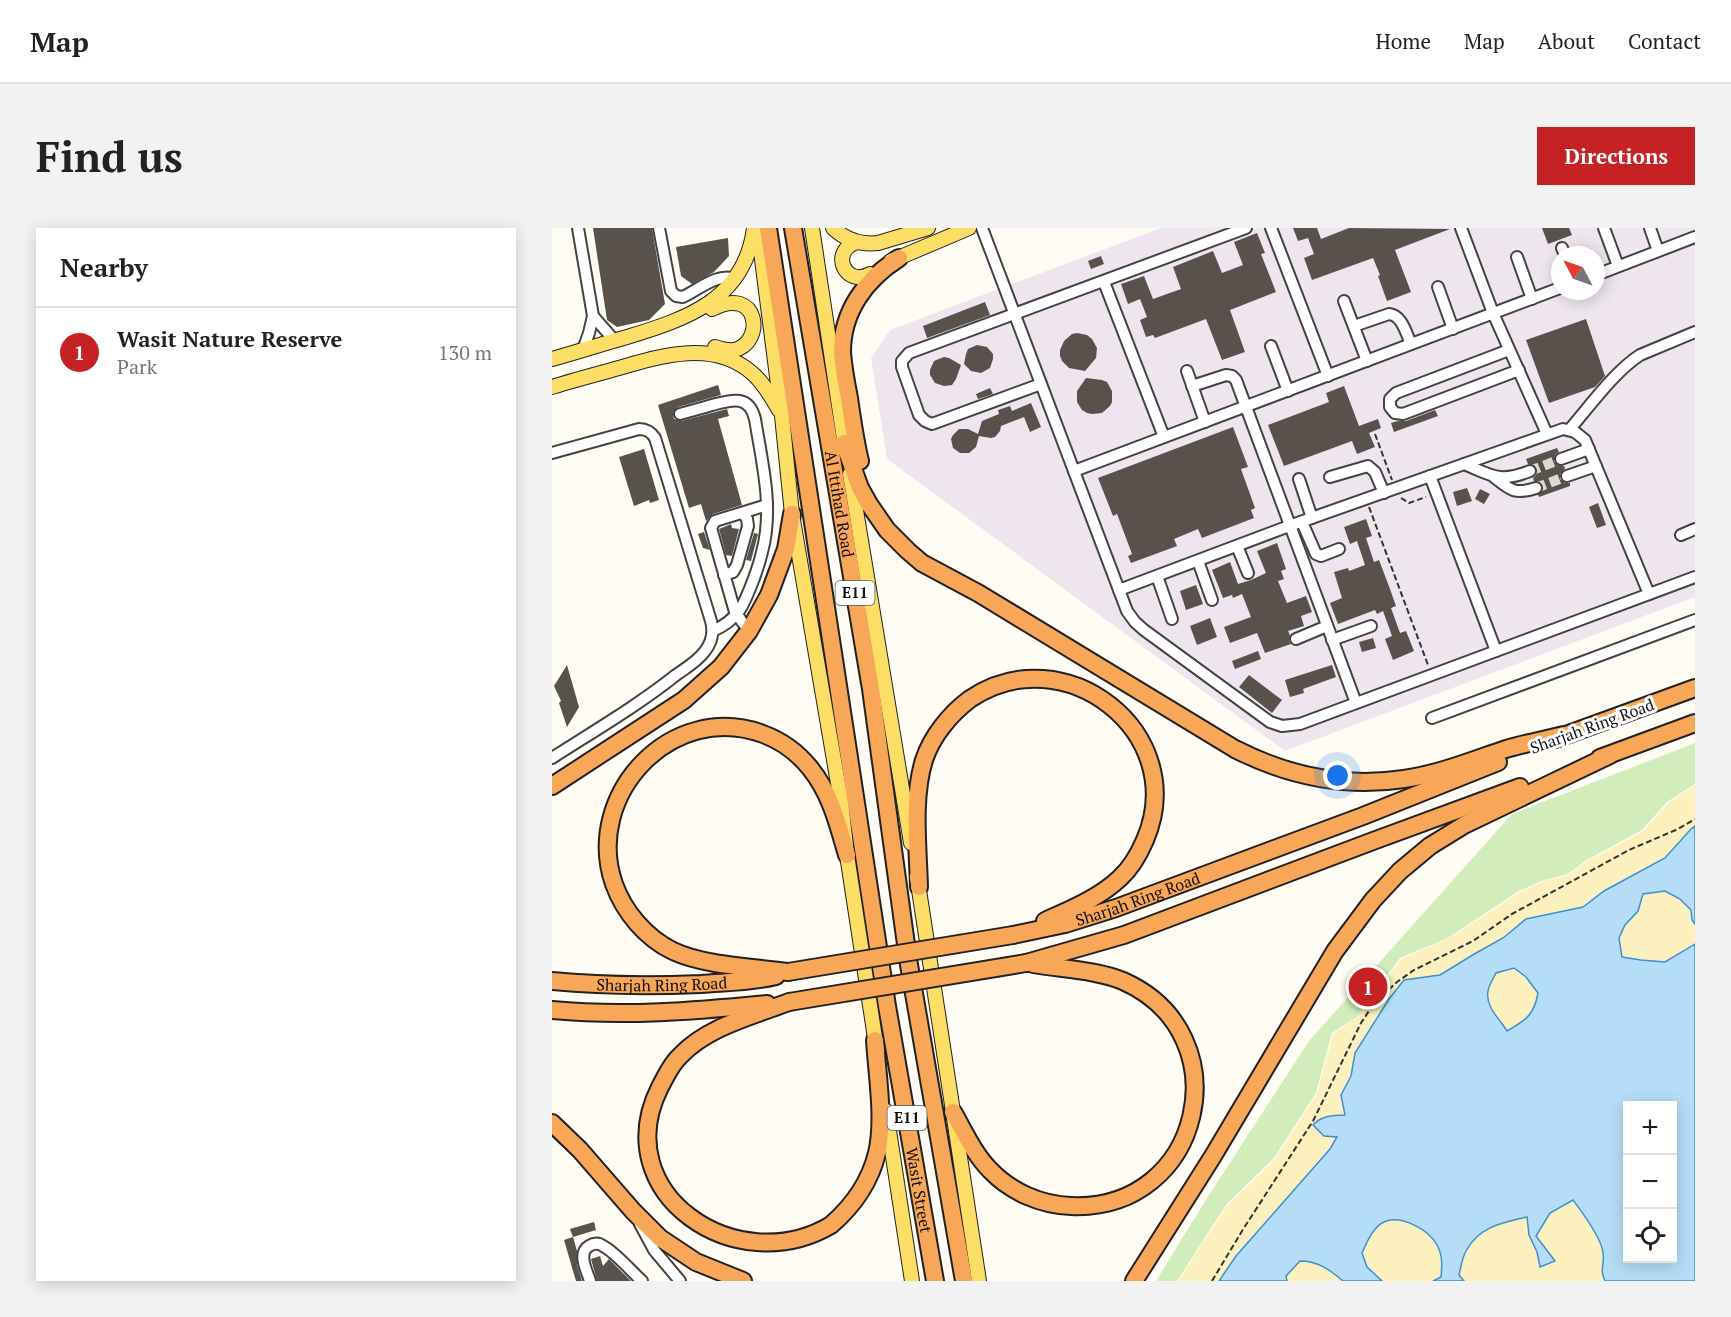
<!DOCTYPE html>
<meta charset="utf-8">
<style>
:root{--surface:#fff;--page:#f2f2f2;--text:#222;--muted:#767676;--line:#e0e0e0;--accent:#c62225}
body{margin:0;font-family:"PT Serif",serif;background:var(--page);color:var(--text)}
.controls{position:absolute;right:18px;bottom:18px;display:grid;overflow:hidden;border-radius:0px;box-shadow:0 3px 15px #0003}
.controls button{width:54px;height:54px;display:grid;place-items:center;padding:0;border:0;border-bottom:2px solid var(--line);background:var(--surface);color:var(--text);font:30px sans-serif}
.compass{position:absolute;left:999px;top:18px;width:54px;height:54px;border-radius:50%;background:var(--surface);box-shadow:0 3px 15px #0003;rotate:311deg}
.you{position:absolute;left:786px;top:548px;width:21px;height:21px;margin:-15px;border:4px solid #fff;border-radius:50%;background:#1a73e8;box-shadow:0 0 0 9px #1a73e833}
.badge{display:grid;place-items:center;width:39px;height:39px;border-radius:50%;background:var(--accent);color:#fff;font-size:20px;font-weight:700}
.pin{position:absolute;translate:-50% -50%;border:3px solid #fff;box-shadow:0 2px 6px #0006}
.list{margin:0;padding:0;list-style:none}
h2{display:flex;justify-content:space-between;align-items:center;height:78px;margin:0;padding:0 24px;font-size:26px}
h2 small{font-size:20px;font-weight:400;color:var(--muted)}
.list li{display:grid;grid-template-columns:39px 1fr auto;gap:18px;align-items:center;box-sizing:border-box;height:90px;padding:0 24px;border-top:2px solid var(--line)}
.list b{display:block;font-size:22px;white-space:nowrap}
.list p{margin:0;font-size:20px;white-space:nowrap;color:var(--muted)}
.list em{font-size:20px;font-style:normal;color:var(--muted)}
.icon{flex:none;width:33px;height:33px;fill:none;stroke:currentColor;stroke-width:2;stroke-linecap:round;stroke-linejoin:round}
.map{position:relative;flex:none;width:1143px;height:1053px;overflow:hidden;border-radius:0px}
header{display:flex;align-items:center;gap:36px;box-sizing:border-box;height:84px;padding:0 30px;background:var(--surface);border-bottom:2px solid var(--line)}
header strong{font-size:28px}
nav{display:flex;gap:33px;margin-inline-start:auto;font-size:21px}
.intro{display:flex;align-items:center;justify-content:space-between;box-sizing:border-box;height:144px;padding:0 36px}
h1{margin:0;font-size:42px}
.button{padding:15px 27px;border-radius:0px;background:var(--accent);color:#fff;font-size:21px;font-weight:700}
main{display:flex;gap:36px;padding:0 36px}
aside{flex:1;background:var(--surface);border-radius:0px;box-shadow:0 3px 15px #0003}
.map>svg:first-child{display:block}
.industrial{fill:#eee5ef;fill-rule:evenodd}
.green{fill:#d2ecbb}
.sand{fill:#fcf1be}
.water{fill:#b6ddf8;stroke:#3b90d2;stroke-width:1.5;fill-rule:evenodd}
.building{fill:#59524c}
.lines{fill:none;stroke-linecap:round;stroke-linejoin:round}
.minor-tunnel{stroke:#dbd9d1;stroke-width:10;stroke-dasharray:10 5;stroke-linecap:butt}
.minor-casing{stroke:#434343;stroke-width:14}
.major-casing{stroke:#212121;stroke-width:16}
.highway-casing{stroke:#212121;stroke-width:20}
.path{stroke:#323232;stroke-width:2;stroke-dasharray:6 3;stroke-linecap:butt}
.minor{stroke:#fff;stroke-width:10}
.major{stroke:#fcdd66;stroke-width:14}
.highway{stroke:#f8a758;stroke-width:16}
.highway-bridge-casing{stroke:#212121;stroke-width:20;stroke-linecap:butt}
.highway-bridge{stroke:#f8a758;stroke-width:16}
.labels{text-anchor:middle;stroke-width:6;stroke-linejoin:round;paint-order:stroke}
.shield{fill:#fff;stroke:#585858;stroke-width:1.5}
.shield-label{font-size:15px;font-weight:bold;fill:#101010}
.street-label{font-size:16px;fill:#101010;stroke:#fff}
</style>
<header>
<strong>Map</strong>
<nav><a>Home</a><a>Map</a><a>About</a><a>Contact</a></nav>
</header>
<div class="intro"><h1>Find us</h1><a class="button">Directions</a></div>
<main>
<aside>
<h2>Nearby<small></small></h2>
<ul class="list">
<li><span class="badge">1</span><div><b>Wasit Nature Reserve</b><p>Park</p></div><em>130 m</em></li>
</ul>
</aside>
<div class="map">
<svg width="1143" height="1053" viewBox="0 0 1143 1053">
<rect width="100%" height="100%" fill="#fffdf3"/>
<path class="industrial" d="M609,0H1143V369L733,523L335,231L319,130L338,102ZM1008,27H1044V63H1008Z"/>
<polygon class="green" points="1143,515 1143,556 1115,574 1090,602 1033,633 1016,646 992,652 967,663 896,710 848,730 806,788 780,805 764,865 722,930 674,977 625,1053 604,1053 657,967 757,813 960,586"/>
<g class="sand">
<polygon points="1143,557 1143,598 1139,601 1113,630 1052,663 1031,679 974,691 951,710 924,725 888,747 837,771 803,825 799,848 789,867 793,888 776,888 766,891 786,909 778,921 684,1028 667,1053 626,1053 675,978 723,931 765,866 781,806 806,788 849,731 896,711 968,664 992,653 1016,647 1034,634 1091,603 1116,575"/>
<polygon points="1113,663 1128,671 1139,682 1140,692 1143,696 1143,716 1113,734 1070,729 1067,710 1073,697 1086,683 1091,666"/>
<path d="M962,740L974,749L986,765C982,788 974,792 955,803L949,792L940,785L935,765L944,745Z"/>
<path d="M1021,972C1030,985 1050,1010 1051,1025C1053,1037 1047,1040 1053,1053H912L907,1047C909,1040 910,1030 914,1023C927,999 950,995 975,989L977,1007L985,1024L988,1039L1003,1033L984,1008L998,985Z"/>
<path d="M852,992C880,1007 893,1016 889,1050L881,1053H830L815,1039L810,1025L820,1005L832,994Z"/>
<path d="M748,1033C766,1033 777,1041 791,1053H735L734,1048Z"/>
</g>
<path class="water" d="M1143,598V696L1140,692L1139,682L1128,671L1113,663L1091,666L1086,683L1073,697L1067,710L1070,729L1089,732L1113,734L1143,716V1053H1053C1047,1040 1053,1037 1051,1025C1050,1010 1030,984 1021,972L998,985L984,1008L1003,1033L988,1039L985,1024L977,1007L975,989C949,995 927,999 914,1023C910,1030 909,1039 907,1047L912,1053H881L889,1049C890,1038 891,1028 885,1017C877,1002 849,986 832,994C821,999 815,1014 810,1025L815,1039L830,1053H791C778,1042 766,1033 748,1033L734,1048L735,1053H667L684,1028L778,921L785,909L772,908L761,897C770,887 780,888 793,887L789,867L799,848L803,825L837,771L852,752L888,747L924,725L951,710L974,691L1031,679L1052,663L1113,630L1139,601ZM962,740L974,749L986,765C982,787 974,792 955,803C948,791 933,779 936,763C937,757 941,751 944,745ZM1076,878H1120V1030H1076Z"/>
<g class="building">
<polygon points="41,0 100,0 113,76 97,92 65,99 55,92"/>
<polygon points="741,0 765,0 769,11 797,0 898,1 843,22 859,64 835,73 826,48 828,47 821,30 760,52 752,30 762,26 756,10 746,13"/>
<polygon points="990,0 1017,0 1020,7 996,16"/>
<polygon points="705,5 713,25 709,26 724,64 678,82 693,124 670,132 654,91 603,110 601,107 594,109 588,92 595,89 588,71 576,76 569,56 592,48 601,71 629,61 621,39 661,23 670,45 691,37 682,14"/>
<polygon points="176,10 177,28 162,44 140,56 129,48 124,19"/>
<polygon points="549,28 552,36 539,41 536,33"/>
<polygon points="433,74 438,87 375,110 371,98"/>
<polygon points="1034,91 1053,148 1043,159 997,175 974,112"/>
<polygon points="525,105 535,107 540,111 545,120 544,130 533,143 517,140 510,133 508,128 508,122 512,113 520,106"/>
<polygon points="425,117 435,119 441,126 441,131 438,140 429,145 419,143 412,136 414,126 416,121"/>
<polygon points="392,129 397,130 409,137 404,151 400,157 392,158 383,155 378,147 378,142 382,133"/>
<polygon points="534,150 550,152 555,154 560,163 560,174 558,178 550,185 540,186 535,185 530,182 525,174 525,163"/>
<polygon points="166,157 169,167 126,179 121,185 122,191 129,193 175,181 177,188 166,191 190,277 161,286 154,293 149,276 137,280 106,177"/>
<polygon points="792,158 807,198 826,191 829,200 817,205 823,219 805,226 800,213 732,238 716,197 777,174 774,165"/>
<polygon points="438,160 441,166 426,171 424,166"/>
<polygon points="479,175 489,199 478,204 472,189 449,198 448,203 443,209 439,210 427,208 424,219 417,225 408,225 401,220 399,211 401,207 407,201 416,201 426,206 430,193 447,186 446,182 458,178 460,183"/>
<polygon points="883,182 886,188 842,204 839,195 846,193 854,193"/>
<polygon points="681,199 696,239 689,241 703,280 699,282 702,290 650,310 646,301 622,311 625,318 579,335 576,328 580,326 565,286 561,288 546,250"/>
<polygon points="1005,220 1007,224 1003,227 1002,233 1005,237 1012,238 1013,241 1008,246 1008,251 1013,255 1018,255 1018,258 987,269 986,267 991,262 991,257 986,253 982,253 981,250 984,247 985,241 982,237 976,236 974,231"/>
<polygon points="92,221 107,272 98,275 97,272 82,278 67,229"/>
<polygon points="915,260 920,273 905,278 901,264"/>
<polygon points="928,261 938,266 932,276 923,271"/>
<polygon points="1046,275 1054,297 1045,300 1037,279"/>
<polygon points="814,291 820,308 814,310 822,334 827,332 838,361 844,378 839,380 848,405 854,403 862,423 841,432 833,411 840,408 831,383 825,386 823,382 786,396 778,375 790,370 782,344 796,340 797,343 813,337 805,313 798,316 792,299"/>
<polygon points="179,296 180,300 187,301 180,328 174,327 167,301"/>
<polygon points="152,304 158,322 151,320 146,306"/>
<polygon points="202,305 206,306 199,333 194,332"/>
<polygon points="725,315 734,341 729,343 732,351 726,353 735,375 754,368 760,384 749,388 752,398 736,403 738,407 737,413 739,416 713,425 705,405 678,415 672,399 699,389 690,366 681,370 680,367 671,370 660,342 678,334 686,356 699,352 714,345 705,323"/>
<polygon points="644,357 651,376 634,382 628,363"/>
<polygon points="658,390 665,409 645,417 638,398"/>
<polygon points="821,410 824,420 810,424 807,414"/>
<polygon points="706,423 709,431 683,441 680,433"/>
<polygon points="15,437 27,479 15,499 7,475 9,473 2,458"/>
<polygon points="780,437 784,449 751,461 752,465 738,469 733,452"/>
<polygon points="697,447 730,472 720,485 687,459"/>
<polygon points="42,994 44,1002 21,1009 18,1001"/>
<polygon points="21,1009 25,1023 25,1036 30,1053 24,1053 12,1012"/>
<polygon points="48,1028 51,1038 57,1031 79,1053 45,1053 39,1031"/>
</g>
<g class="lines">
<g class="minor-tunnel">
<polyline points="978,243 1009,231"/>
<polyline points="984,260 1015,248"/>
</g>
<defs>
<g id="minor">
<polyline points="26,0 41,88 37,105 31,122"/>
<path d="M107,0L119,63L124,68L131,69C146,62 166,44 183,51"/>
<polyline points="430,0 575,383 583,394 592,402 718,494 730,498 748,496 1143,349"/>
<polyline points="719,0 776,148"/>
<polyline points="909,0 941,85 995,206"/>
<polyline points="1052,0 1066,38"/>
<polyline points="1098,0 1106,23"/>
<polyline points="1010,20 1013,27"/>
<polyline points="965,29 980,71"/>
<polyline points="1044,47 1143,9"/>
<polyline points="552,54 612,209"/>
<polyline points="886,59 901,101"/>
<polyline points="792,73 815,133"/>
<polyline points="41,88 62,112"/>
<path d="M802,98L837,86C850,87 854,105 859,116"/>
<polyline points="719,118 736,163"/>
<polyline points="957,122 844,165 838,171 838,179 843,185 851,186 967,142"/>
<polyline points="635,143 653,194"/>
<polyline points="489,156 380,196 373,193 367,187 350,139 350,133 357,125 694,0"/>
<polyline points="640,158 674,147 680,148 684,152 804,475"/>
<path d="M128,186C139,183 150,180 160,177C179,172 197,166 203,191C210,235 222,280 210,324C208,333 205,342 202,350C192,377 187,391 161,403"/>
<path d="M1017,202C1038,178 1062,144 1088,127L1143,104"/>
<path d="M0,225L87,201C95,201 99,204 103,210L159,393C162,404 160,414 153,423C146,433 134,440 124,447C85,478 42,503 0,530"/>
<polyline points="1009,231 1037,221"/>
<path d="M912,236C941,248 947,255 978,243"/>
<polyline points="522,243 1008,60"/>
<polyline points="878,248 944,423"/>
<polyline points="1015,248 1044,238"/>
<polyline points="778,249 816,238 823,244 832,265"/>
<path d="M942,249C958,262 963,267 984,260"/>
<polyline points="747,251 760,290"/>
<polyline points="750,294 764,326 769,328 787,321"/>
<polyline points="1129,307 1143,301"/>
<polyline points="685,318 696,345"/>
<polyline points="646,333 660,372"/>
<polyline points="172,347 181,344 185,337 196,298 195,291 191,285"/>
<polyline points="605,348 620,391"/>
<polyline points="567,362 737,298 1011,201 1023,204 1033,212 1097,366"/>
<polyline points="197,403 183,384 159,300 163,293 215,277"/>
<polyline points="744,411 775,398"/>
<polyline points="780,412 819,398"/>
<polyline points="880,490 1143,392"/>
<polyline points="88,996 102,1022 128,1053"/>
<path d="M38,1053C35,1043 25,1025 37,1018C42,1015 47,1015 51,1018C63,1024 79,1043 90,1053"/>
</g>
<g id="major">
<polyline points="206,0 230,188 240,286 289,573 295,627 325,823"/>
<polyline points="260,0 294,224"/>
<path d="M281,0C294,12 308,17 326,15L376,0"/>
<path d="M305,14C277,23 293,60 318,46"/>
<polyline points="339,33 417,0"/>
<path d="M160,81C208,56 213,116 182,122C175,123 169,121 163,119"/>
<path d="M0,131C25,124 50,116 75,109C135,91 193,71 202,0"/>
<path d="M0,159C22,152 45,146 67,140C111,127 162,112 200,145C212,155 219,169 227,182"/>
<polyline points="298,246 359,615"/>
<polyline points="365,649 427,1053"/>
<polyline points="334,883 360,1053"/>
</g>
<g id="highway">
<path id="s1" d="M216,0L335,778L383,1053"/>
<path id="s2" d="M241,0L319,461L356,731L412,1053"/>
<path d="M292,215L308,260L317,276L335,302L356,323L370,335L426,365L683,521C736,548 793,560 852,551C887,546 921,532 954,521C973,515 993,512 1012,507"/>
<path d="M308,233C303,213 300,191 297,170C294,155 291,139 290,124C290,83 314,51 347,30"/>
<polyline points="1003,511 1143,460"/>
<polyline points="1048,530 1143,495"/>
<polyline points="0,558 132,472 169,439 197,403 217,367 234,321 240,286"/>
<path d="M367,659C366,619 360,571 372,532C380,508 398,486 418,471C512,407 639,505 593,612C587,626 579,640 568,650C547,670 519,681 493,693"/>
<path id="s3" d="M461,707L513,696L564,680L811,588L946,534"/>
<polyline points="474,735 572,707 821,613 968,559"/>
<path d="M236,744C200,739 153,738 121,723C94,710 72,684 62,656C31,567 120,472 211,506C230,513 246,525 258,540C279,566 286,596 295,627"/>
<path id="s4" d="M0,753C50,758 99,758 149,756C174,754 200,754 224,748"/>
<path d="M237,774C200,788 155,799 128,828C119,836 114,848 108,859C54,966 185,1053 279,997C302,977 318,954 325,925C333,891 325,847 323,812"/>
<path d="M0,782C72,789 143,783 215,776"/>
<path d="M401,884C412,903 422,926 438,942C459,964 489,977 519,978C651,984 691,806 571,753C545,742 509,741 481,736"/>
<polyline points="0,895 28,922 81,983 108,1010 144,1034 191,1053"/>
<polyline points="582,1053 661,928 783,723 821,672 848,643 878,618 912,597 1058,527"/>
</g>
</defs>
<use href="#minor" class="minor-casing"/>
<use href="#major" class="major-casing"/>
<use href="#highway" class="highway-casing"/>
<g class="path">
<polyline points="823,206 840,252"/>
<polyline points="849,270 857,275 874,269"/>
<polyline points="817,279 876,437"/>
<polyline points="660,1053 690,1003 761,893 809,795 819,780 833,765 845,754 862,742 921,713 960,686 1077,622 1126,601 1143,591"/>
</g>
<use href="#minor" class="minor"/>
<use href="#major" class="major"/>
<use href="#highway" class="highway"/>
<defs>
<g id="highway-bridge">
<polyline points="236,744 461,707"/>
<polyline points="237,774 474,735"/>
</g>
</defs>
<use href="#highway-bridge" class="highway-bridge-casing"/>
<use href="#highway-bridge" class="highway-bridge"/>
</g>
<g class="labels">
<g class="shield">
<rect x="283.5" y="353" width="39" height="24" rx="4.5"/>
<rect x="335.5" y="878" width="39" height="24" rx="4.5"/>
</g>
<g class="shield-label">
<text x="303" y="370">E11</text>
<text x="355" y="895">E11</text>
</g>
<g class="street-label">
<text dy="6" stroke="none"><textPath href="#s2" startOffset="280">Al Ittihad Road</textPath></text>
<text transform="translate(1040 498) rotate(-20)" y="6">Sharjah Ring Road</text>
<text dy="6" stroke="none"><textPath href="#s3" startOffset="130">Sharjah Ring Road</textPath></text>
<text dy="6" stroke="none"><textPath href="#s4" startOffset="110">Sharjah Ring Road</textPath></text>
<text dy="6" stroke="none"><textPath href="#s1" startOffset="974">Wasit Street</textPath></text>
</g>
</g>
</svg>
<div class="controls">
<button>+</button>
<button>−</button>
<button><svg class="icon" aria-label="locate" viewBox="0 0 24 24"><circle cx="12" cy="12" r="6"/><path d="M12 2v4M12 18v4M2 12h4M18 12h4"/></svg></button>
</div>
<svg class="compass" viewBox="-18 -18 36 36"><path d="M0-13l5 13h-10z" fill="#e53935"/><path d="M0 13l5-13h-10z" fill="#767676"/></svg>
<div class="you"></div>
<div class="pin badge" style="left:816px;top:759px">1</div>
</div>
</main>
